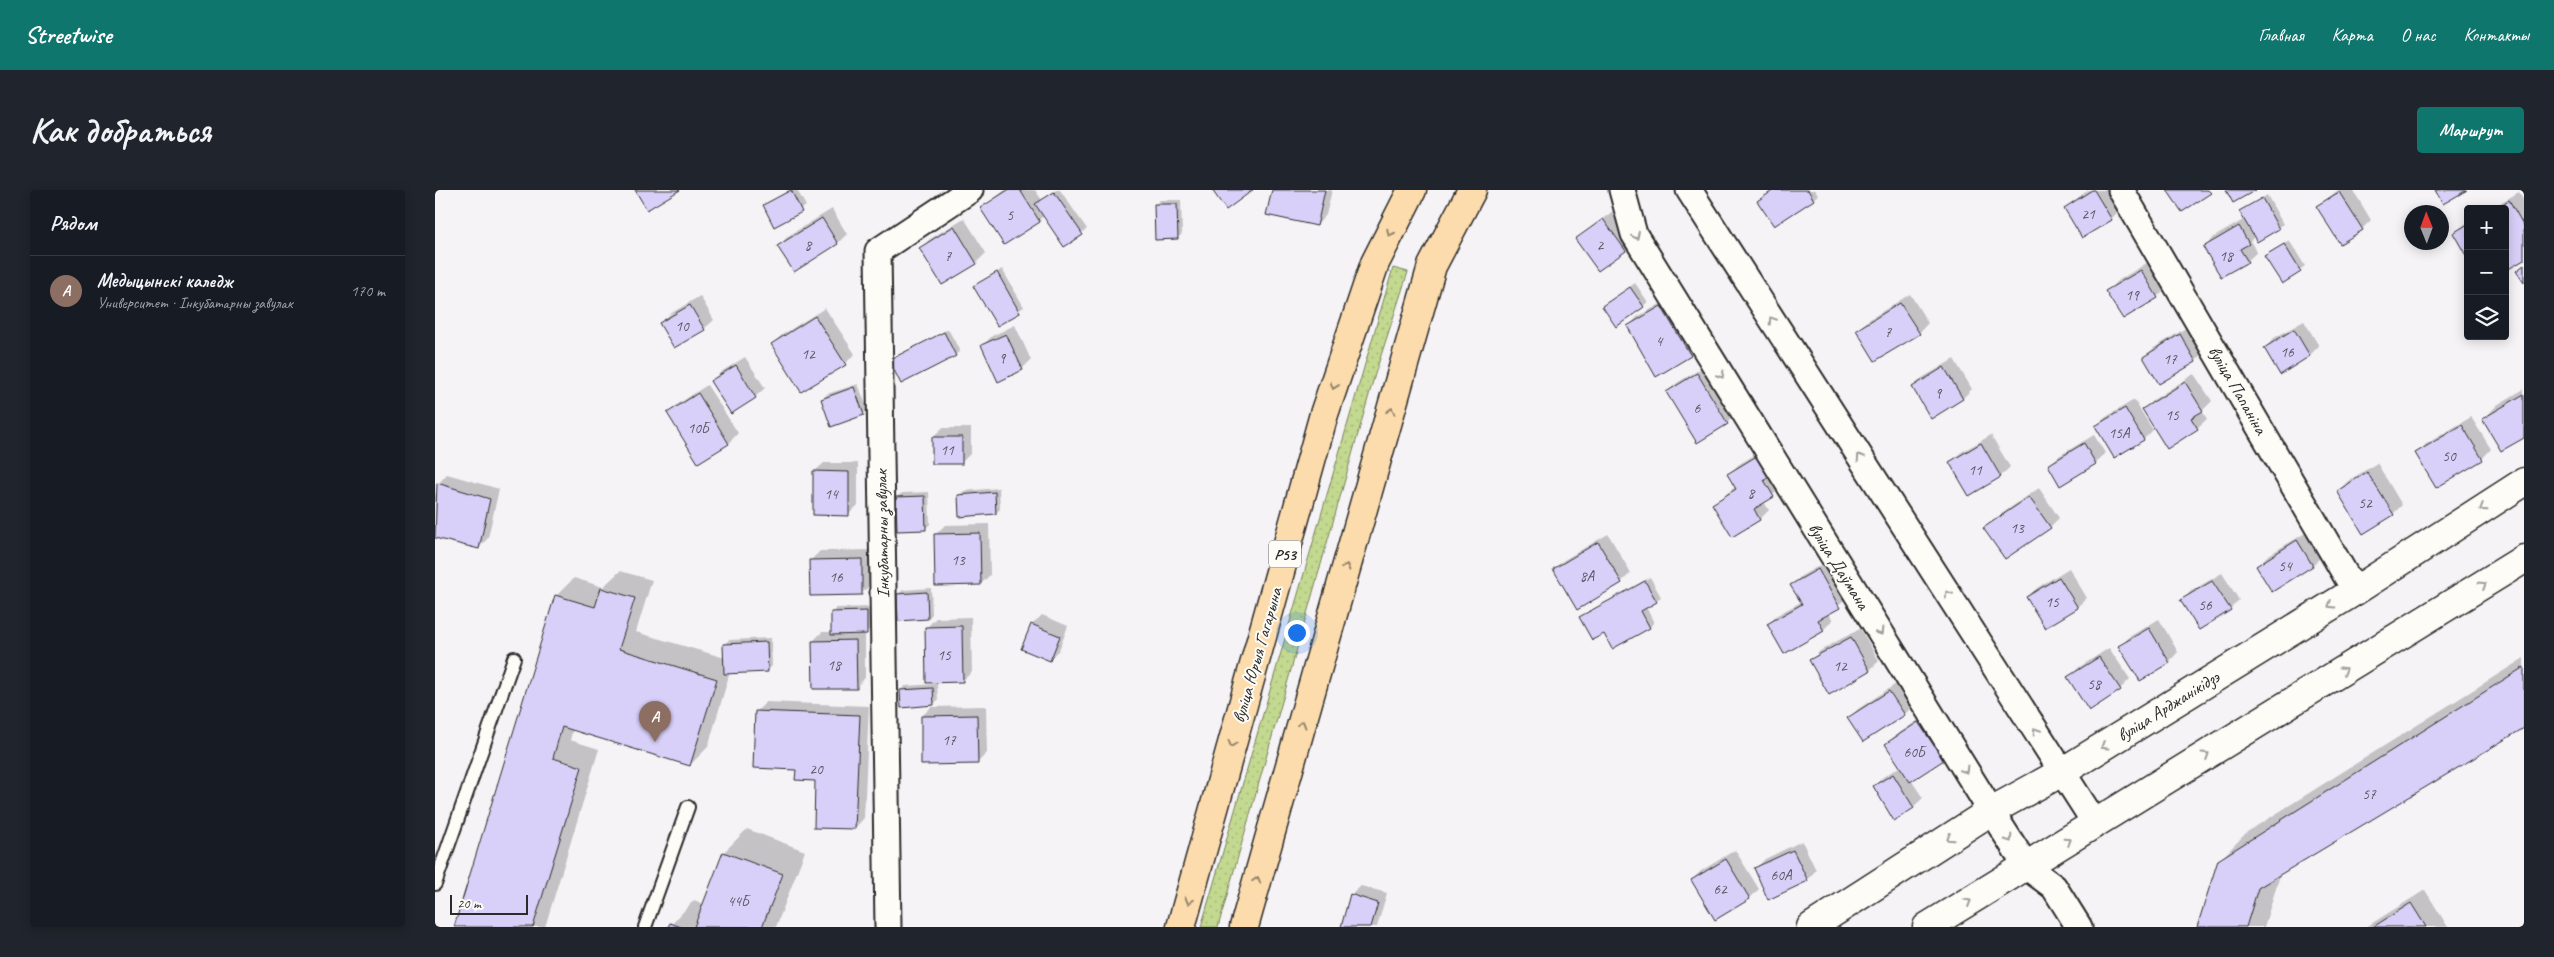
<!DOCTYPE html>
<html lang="ru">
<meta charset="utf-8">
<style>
:root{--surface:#171b24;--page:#20242c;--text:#f1f3f6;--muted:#9ea1a6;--line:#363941;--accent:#0f766e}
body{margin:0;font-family:Caveat,sans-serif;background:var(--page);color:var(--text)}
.controls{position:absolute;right:15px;top:15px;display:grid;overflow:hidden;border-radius:5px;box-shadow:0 2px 12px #0003}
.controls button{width:45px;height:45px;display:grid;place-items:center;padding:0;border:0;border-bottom:1px solid var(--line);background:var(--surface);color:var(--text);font:25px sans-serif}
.compass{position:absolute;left:1969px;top:15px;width:45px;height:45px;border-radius:50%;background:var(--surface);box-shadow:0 2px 12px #0003;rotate:359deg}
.scale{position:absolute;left:15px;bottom:12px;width:78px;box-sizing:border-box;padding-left:5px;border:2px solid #2b2b2b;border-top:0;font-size:14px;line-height:18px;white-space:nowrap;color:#2b2b2b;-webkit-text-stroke:4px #fdfcf7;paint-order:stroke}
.you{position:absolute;left:861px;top:442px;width:18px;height:18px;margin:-12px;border:4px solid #fff;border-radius:50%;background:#1a73e8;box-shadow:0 0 0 8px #1a73e833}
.badge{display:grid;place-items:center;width:32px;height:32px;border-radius:50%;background:var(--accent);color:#fff;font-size:16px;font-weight:700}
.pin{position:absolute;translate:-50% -41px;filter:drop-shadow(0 1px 2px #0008)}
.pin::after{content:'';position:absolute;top:26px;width:18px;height:15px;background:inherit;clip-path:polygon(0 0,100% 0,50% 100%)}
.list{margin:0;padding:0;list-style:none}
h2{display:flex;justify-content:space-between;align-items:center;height:65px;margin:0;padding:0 20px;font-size:21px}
h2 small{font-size:16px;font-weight:400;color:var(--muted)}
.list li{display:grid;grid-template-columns:32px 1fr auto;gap:15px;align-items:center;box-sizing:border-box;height:70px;padding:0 20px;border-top:1px solid var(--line)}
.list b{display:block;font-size:19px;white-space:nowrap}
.list p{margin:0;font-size:16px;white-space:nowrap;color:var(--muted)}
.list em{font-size:16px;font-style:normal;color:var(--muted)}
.icon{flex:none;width:28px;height:28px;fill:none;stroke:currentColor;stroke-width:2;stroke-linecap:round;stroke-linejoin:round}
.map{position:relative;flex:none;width:2089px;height:737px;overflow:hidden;border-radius:5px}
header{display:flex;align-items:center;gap:30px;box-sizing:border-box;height:70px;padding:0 25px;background:var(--accent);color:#fff}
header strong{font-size:24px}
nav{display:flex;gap:28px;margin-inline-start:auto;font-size:18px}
.intro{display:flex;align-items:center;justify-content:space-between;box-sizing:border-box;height:120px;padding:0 30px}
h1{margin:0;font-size:35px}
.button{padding:12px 22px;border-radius:5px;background:var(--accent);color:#fff;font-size:18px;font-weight:700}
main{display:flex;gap:30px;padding:0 30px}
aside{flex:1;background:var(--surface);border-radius:5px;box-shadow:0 2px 12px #0003}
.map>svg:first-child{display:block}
.grass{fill:url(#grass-dots);stroke:#77825d}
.shadow{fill:#0003}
.building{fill:#d8d0f8;stroke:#2b2b2b}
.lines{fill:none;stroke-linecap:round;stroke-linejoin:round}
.service-casing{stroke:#2b2b2b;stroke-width:16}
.minor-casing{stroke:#2b2b2b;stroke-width:29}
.secondary-casing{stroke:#2b2b2b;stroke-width:31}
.primary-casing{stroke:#2b2b2b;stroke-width:31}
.service{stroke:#fdfcf7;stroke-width:12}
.minor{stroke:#fdfcf7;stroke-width:25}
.secondary{stroke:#fdfcf7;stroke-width:28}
.primary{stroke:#fcdcac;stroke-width:28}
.oneway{stroke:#94846c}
.oneway2{stroke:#9e9e9b}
.labels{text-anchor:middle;stroke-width:4;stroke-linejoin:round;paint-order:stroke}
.number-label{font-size:15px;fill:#56545e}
.shield{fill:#fdfcf7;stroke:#6a6a68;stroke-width:1}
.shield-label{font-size:16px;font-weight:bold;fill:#2b2b2b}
.street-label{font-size:18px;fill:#2b2b2b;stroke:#fdfcf7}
</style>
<header>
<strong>Streetwise</strong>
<nav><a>Главная</a><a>Карта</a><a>О нас</a><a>Контакты</a></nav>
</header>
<div class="intro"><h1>Как добраться</h1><a class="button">Маршрут</a></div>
<main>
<aside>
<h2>Рядом<small></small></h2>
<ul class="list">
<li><span class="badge" style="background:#8d6e63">A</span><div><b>Медыцынскі каледж</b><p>Университет · Інкубатарны завулак</p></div><em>170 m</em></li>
</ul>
</aside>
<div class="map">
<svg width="2089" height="737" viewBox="0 0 2089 737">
<defs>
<pattern id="grass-dots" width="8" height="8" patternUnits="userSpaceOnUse" patternTransform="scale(1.25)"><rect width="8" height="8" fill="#c3d98f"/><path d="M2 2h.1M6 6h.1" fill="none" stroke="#a8ba7c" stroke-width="1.8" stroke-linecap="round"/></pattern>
</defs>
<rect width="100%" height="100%" fill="#f6f3f7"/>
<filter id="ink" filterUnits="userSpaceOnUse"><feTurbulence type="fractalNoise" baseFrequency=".02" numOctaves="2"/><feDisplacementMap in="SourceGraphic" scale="10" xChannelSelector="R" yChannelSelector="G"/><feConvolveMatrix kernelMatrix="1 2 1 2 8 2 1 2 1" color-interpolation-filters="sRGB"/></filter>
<g filter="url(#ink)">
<polygon class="grass" points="958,78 973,82 940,184 783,737 766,737"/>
<g class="shadow">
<polygon points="354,0 362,0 371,16 340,35 329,16"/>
<polygon points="570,0 600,0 607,10 621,0 625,0 652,39 629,56 609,26 569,53 547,18"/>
<polygon points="838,0 897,0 891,25 882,35"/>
<polygon points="1339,0 1380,0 1383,5 1378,9 1328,7"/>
<polygon points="1653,0 1674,0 1686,19 1676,29 1648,46 1630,18"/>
<polygon points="1903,0 1918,0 1936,30 1927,39 1883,16"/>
<polygon points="2084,2 2089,11 2089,68 2070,19 2055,19"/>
<polygon points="1832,5 1848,34 1822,50 1820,46 1815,51 1822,62 1812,71 1770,57 1779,47 1810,29 1806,21"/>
<polygon points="725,10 746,10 747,44 742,48 720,15"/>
<polygon points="397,19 412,44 403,53 359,80 344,56 353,46"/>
<polygon points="1178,21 1200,51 1190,60 1141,49"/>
<polygon points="529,28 551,63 541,73 508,94 486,58 495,49"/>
<polygon points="2033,32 2033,67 2019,43"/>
<polygon points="1854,50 1870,76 1847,92 1831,66"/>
<polygon points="1715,71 1731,98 1722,107 1672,102 1681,92"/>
<polygon points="567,79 589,117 562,134 540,96"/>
<polygon points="1200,93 1213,112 1208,116 1169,116"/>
<polygon points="1475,104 1493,133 1484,143 1423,140 1432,131"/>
<polygon points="265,106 279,130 269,139 239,156 226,133 235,124"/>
<polygon points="1236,108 1265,156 1255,165 1193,137 1202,127"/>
<polygon points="390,118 420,164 410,174 367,201 337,154 347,145"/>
<polygon points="1869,131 1884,156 1875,165 1846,183 1830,158 1839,148"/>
<polygon points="580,135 596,170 587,179 547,156 557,146"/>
<polygon points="1754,136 1770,161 1761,171 1725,193 1709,167 1719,158"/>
<polygon points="513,139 525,161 520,165 455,171"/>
<polygon points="310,167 330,198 320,207 277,191 286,182"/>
<polygon points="1519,169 1537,199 1528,208 1496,227 1478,197 1487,188"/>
<polygon points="1272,175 1301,224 1292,233 1232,202 1242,193"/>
<polygon points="1759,184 1777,211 1767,221 1772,229 1762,238 1709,219 1718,210"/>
<polygon points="423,194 433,220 428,224 388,209 392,204"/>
<polygon points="272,195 303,243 294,253 264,271 233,223 243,214"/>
<polygon points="2089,199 2089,246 2049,229 2062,215"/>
<polygon points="1699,210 1718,240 1709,249 1680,267 1661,236 1671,227"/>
<polygon points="2036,227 2056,259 2047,269 1982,264 1991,254"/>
<polygon points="507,238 536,238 536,263 527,272 498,248"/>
<polygon points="1556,245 1575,277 1566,286 1515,273 1525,263"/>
<polygon points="1659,245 1670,263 1661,273 1626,294 1614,275 1624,266"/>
<polygon points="1334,256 1347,297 1329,312 1334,320 1325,329 1297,345 1279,314 1301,296 1294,284 1303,275"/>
<polygon points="389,273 423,273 423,315 414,324 379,282"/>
<polygon points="1942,273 1967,315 1958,324 1903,301 1913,291"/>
<polygon points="12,284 64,299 53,348 44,358 0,347 0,306 3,294"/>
<polygon points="564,298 565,319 561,323 524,305 529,301"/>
<polygon points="1604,298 1624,328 1615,337 1550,338 1559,329"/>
<polygon points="494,302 495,334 490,339 462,307 467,303"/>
<polygon points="554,334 555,385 546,394 501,344 510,335"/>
<polygon points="1872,342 1887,366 1878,375 1823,376 1832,366"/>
<polygon points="1173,344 1196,383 1186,392 1119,379 1129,370"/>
<polygon points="436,360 436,394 427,403 375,371 385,361"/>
<polygon points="1393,371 1413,407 1393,423 1398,430 1388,440 1349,462 1333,435 1342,425 1366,412 1357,396 1366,386"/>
<polygon points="1634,378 1652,408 1642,417 1592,407 1602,398"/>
<polygon points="185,381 217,390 201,442 290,468 289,454 294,450 336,448 337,476 332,481 295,482 273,557 255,575 138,539 135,550 164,559 110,737 20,737 121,406 139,388 168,397"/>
<polygon points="1787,383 1804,410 1795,419 1747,411 1756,401"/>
<polygon points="1215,387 1226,407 1211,417 1219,432 1215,437 1178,457 1169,442 1146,428"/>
<polygon points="496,398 497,424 493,428 463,404 468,400"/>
<polygon points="436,417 436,438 430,443 430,488 421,497 378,451 387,442 398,442 397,423 401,418"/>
<polygon points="607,425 633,436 624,460 614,469 597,435"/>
<polygon points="536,427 537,482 527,491 492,437 501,428"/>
<polygon points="1724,429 1743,462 1734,472 1685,457 1694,447"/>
<polygon points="1425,438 1444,471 1435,480 1376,471 1385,461"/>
<polygon points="1674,458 1695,489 1685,499 1654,519 1634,488 1643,478"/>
<polygon points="2089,468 2089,536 1846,682 1829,737 1764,737 1784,671 1812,642"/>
<polygon points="1464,492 1479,515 1470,524 1429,551 1414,528 1423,519"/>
<polygon points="502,494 503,510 499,514 466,500 470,496"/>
<polygon points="331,512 434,516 429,628 420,638 382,589 362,579 321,522"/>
<polygon points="551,516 552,563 542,573 487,526 496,517"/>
<polygon points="1493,524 1517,560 1508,570 1476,590 1488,608 1478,617 1439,596 1448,587 1466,576 1451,554 1461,545"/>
<polygon points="312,639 370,661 341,737 234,737 259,710 269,714 289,662"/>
<polygon points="1367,651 1381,680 1372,690 1320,679 1330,669"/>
<polygon points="1300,660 1324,699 1315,708 1281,729 1257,690 1266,681"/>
<polygon points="926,696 952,703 942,737 908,737 916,705"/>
<polygon points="1990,700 2013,737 1931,737"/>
</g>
<g class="building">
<polygon points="200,0 245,0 212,20"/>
<polygon points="356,0 367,22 339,37 328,15"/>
<polygon points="573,0 585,0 605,32 569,55 545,18"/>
<polygon points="777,0 818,0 791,20"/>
<polygon points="837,0 890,0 882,36 831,25"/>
<polygon points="1339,0 1373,0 1379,10 1339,36 1322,11"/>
<polygon points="1657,0 1659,0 1677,30 1647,48 1629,18"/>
<polygon points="1732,0 1773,0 1776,3 1747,22"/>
<polygon points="1791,0 1821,0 1798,13"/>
<polygon points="2000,0 2032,0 2008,14"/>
<polygon points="619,2 648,45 629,57 600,14"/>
<polygon points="1904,2 1928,40 1905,54 1881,16"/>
<polygon points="1827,8 1844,39 1822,52 1804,21"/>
<polygon points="2074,10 2089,36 2089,70 2070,81 2070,19 2059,19"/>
<polygon points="719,14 742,14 743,49 720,50"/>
<polygon points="387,28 403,54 359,82 342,56"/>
<polygon points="1168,29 1191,61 1163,81 1140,49"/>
<polygon points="2033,34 2033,69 2018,43"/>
<polygon points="519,36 542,74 507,95 484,58"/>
<polygon points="1804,36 1814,54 1805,59 1813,72 1786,87 1768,57"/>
<polygon points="1849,54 1866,82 1847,94 1829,66"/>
<polygon points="2089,75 2089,93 2081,81"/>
<polygon points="1706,80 1723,108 1688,129 1670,101"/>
<polygon points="562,82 585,123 562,136 538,96"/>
<polygon points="1195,97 1209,117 1181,137 1167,116"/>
<polygon points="1465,113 1485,144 1440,171 1421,140"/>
<polygon points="255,115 270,140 239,158 224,133"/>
<polygon points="1226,116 1256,166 1221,187 1192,136"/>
<polygon points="380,126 411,175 366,202 336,154"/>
<polygon points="1859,139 1875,166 1845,185 1829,158"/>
<polygon points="509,142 521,166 466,194 454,170"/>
<polygon points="571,144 588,180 563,192 546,155"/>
<polygon points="1745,144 1761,172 1724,194 1708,167"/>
<polygon points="301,175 321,208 296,224 275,191"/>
<polygon points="1509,177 1528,209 1496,229 1477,197"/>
<polygon points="1262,183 1293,234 1262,253 1231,202"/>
<polygon points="1750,192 1768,221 1756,228 1763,239 1732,259 1707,219"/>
<polygon points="419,197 429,225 396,237 386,209"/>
<polygon points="263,203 294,254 263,273 232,223"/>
<polygon points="2089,204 2089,248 2066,261 2047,229"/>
<polygon points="1690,218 1709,250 1679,268 1660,236"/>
<polygon points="2027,235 2048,270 2001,298 1980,263"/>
<rect x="497" y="247" width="30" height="27"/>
<polygon points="1546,253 1566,287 1534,306 1514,272"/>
<polygon points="1649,253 1661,274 1625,296 1613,275"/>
<polygon points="1325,264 1337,285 1329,290 1339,307 1319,319 1325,330 1297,347 1277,314 1301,299 1292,284"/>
<polygon points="378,281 414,282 414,326 378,325"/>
<polygon points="1932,282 1959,325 1928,344 1902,301"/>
<polygon points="2,293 55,309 44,359 0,348"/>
<polygon points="560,302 561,324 524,327 523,305"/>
<polygon points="490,306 491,340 462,341 461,307"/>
<polygon points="1594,307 1616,338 1570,369 1548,338"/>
<polygon points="545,343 546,395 500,396 499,344"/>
<polygon points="1862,350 1878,376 1837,402 1821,376"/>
<polygon points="1163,352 1187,393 1142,420 1118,379"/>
<polygon points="427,369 427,405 375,406 374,370"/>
<polygon points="1383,379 1405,418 1383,430 1389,441 1349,464 1332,434 1367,414 1355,395"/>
<polygon points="1624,387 1643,418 1610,438 1591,407"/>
<polygon points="1210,391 1222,412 1206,421 1215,438 1177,459 1169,444 1157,450 1144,427"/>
<polygon points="1777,391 1796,420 1764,440 1745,410"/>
<polygon points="166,398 200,408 184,459 282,489 255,576 127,537 118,568 147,577 98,737 19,737 120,405 160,417"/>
<polygon points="492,402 493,429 463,431 462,404"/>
<polygon points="432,421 432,444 396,445 396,422"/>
<polygon points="596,434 625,446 615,471 586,459"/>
<polygon points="527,436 528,492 491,493 490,437"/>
<polygon points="1714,438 1735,473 1705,491 1683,456"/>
<polygon points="1416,447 1435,481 1394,505 1374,470"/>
<polygon points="421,450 422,499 378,499 377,451"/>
<polygon points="332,452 333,482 289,484 288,454"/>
<polygon points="1664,467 1686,500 1654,521 1632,487"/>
<polygon points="2089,477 2089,538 1823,698 1811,737 1762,737 1783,670"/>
<polygon points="498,498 499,515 466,518 465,500"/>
<polygon points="1454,501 1470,525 1428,552 1412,528"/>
<polygon points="320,521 425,525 420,639 379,638 380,591 360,590 361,580 318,578"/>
<polygon points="542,525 543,574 486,575 486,526"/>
<polygon points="1483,532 1509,570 1475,592 1450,554"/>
<polygon points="1458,584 1479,618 1459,631 1438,596"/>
<polygon points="1358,660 1373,691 1333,710 1319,678"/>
<polygon points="288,662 348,684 327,737 259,737"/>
<polygon points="1291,669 1315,709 1280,730 1256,690"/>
<polygon points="915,704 943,713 936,737 906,737"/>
<polygon points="1976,713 1991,737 1938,737"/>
<polygon points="235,733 246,737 233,737"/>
</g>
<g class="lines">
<defs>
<g id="service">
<polyline points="0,694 79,468"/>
<polyline points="210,737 253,617"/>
</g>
<g id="minor">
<polyline points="1187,0 1199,44 1556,621 1592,677 1619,697 1644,737"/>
<polyline points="1254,0 1660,633"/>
<polyline points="1686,0 1920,401"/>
<polyline points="453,737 443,61 535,0"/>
</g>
<g id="secondary">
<polyline points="1376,737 1556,621 1627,582 1920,401 2089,292"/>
<polyline points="1492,737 2089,369"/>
</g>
<g id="primary">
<polyline points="746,737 889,224 940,73 977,0"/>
<polyline points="809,737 997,76 1037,0"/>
</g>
</defs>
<use href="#service" class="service-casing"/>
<use href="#minor" class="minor-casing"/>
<use href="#secondary" class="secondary-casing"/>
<use href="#primary" class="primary-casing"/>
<use href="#service" class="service"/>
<use href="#minor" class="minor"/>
<use href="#secondary" class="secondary"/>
<use href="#primary" class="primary"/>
</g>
<defs><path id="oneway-chevron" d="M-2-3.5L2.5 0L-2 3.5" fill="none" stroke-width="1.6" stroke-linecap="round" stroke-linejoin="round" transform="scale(1.25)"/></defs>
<g class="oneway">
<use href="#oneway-chevron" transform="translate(955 43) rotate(117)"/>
<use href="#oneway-chevron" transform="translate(899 196) rotate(109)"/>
<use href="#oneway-chevron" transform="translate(956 221) rotate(-74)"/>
<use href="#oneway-chevron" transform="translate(911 377) rotate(-74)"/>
<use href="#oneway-chevron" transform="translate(867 534) rotate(-74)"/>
<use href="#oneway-chevron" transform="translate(797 554) rotate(106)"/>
<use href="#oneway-chevron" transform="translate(822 690) rotate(-74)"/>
<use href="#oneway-chevron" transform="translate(754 711) rotate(106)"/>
</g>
<g class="oneway2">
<use href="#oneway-chevron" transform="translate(1201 46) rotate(64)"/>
<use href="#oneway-chevron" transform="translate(1337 130) rotate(-123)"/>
<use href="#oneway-chevron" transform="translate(1286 185) rotate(58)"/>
<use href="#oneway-chevron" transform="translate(1425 267) rotate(-123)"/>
<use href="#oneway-chevron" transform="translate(2048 318) rotate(147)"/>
<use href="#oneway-chevron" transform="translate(2048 395) rotate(-32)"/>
<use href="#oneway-chevron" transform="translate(1513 404) rotate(-123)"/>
<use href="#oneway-chevron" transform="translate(1896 415) rotate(148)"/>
<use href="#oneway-chevron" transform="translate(1445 442) rotate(58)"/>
<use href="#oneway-chevron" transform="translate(1909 480) rotate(-32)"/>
<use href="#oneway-chevron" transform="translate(1601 541) rotate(-123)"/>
<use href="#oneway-chevron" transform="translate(1669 556) rotate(148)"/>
<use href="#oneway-chevron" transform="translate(1771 565) rotate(-32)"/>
<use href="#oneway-chevron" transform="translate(1530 580) rotate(58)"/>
<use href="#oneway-chevron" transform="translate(1515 648) rotate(147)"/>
<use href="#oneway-chevron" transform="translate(1574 649) rotate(57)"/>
<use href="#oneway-chevron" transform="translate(1633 651) rotate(-33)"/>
<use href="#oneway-chevron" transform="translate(1533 712) rotate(-31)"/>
</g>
</g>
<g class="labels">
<g class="number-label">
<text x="1653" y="29">21</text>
<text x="575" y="30">5</text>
<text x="373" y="60">8</text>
<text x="1165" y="60">2</text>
<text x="513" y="71">7</text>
<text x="1791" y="71">18</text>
<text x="1697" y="110">19</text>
<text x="247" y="141">10</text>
<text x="1453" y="147">7</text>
<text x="1224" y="156">4</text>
<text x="1852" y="167">16</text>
<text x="373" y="169">12</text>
<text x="567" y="173">9</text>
<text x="1735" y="174">17</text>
<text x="1503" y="208">9</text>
<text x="1262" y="223">6</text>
<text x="1737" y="230">15</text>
<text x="263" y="243">10Б</text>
<text x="1684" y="248">15А</text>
<text x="512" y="265">11</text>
<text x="2014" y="271">50</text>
<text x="1540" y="285">11</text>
<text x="1316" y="308">8</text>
<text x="396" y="309">14</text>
<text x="1930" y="318">52</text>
<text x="1582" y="343">13</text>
<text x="523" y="375">13</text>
<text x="1850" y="381">54</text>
<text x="1152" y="391">8А</text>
<text x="401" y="392">16</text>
<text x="1617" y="417">15</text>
<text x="1770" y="420">56</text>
<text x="509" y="470">15</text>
<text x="399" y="480">18</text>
<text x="1405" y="481">12</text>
<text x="1659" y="499">58</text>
<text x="514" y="555">17</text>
<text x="1479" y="567">60Б</text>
<text x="381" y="584">20</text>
<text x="1934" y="609">57</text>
<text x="1346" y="690">60А</text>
<text x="1285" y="704">62</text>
<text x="303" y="716">44Б</text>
</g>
<rect class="shield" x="834" y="350.5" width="32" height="27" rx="4"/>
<g class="shield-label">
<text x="850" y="370">Р53</text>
</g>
<g class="street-label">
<text transform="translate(1803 200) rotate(60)" y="6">вуліца Папаніна</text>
<text transform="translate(447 344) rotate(-91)" y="6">Інкубатарны завулак</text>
<text transform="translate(1404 376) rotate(58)" y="6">вуліца Даўмана</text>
<text transform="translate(822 465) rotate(-74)" y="6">вуліца Юрыя Гагарына</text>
<text transform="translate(1733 516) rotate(-32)" y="6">вуліца Арджанікідзэ</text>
</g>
</g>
</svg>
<div class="controls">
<button>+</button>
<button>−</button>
<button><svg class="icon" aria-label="layers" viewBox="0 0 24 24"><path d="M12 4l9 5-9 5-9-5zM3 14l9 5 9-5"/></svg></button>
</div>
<svg class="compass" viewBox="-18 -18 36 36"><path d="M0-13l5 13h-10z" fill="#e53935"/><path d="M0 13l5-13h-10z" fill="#9ea1a6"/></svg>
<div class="scale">20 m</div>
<div class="you"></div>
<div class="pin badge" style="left:220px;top:552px;background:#8d6e63">A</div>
</div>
</main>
